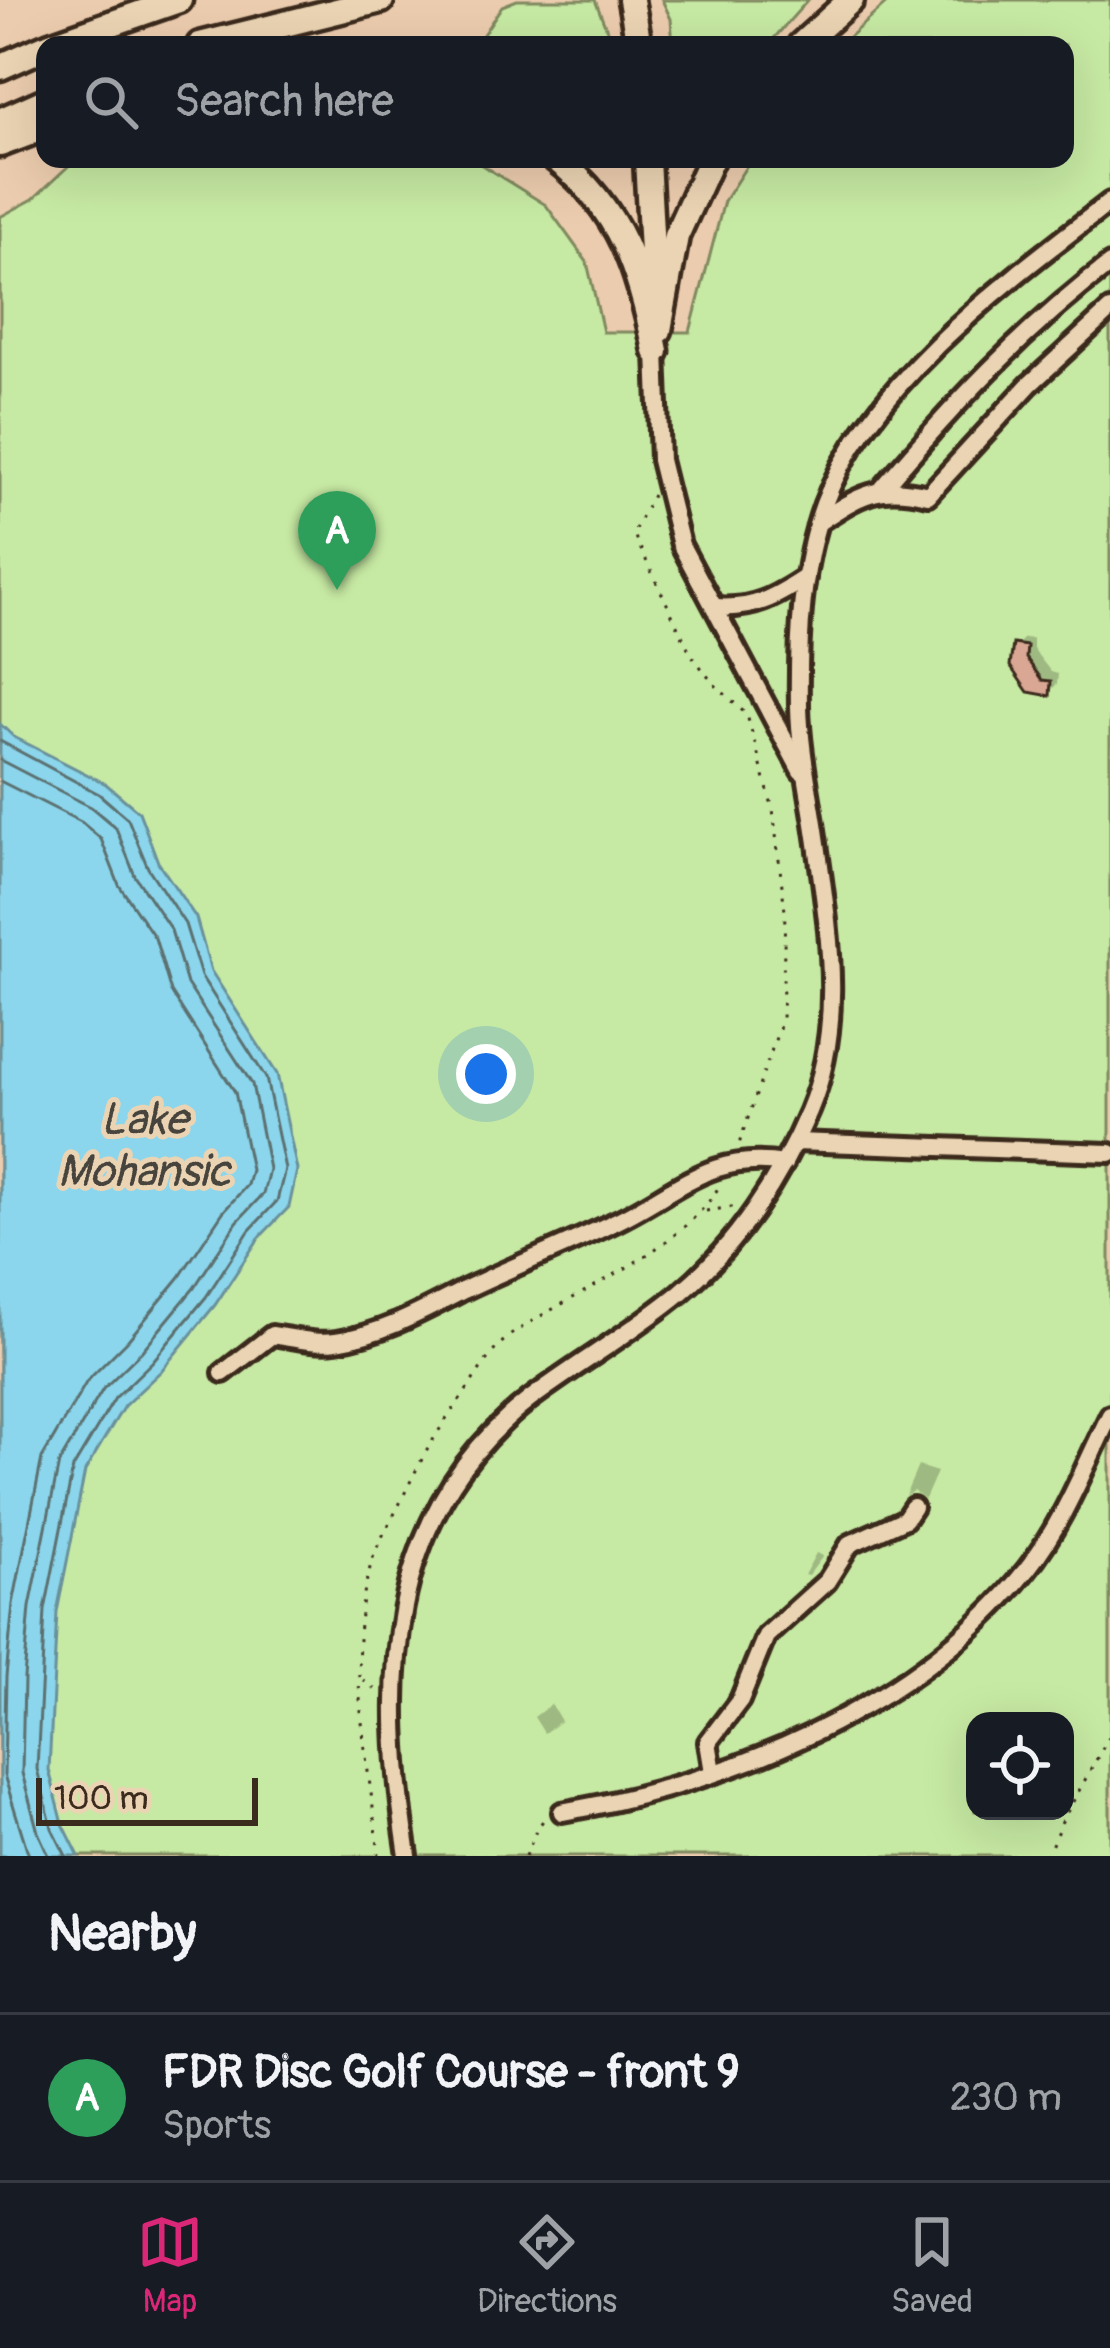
<!DOCTYPE html>
<style>
:root{--surface:#171b24;--page:#242831;--text:#f1f3f6;--muted:#9ea1a6;--line:#363941;--accent:#db2777}
body{margin:0;font-family:Pangolin,sans-serif;background:var(--page);color:var(--text)}
.controls{position:absolute;right:36px;bottom:36px;display:grid;overflow:hidden;border-radius:24px;box-shadow:0 12px 48px #0002}
.controls button{width:108px;height:108px;display:grid;place-items:center;padding:0;border:0;border-bottom:3px solid var(--line);background:var(--surface);color:var(--text);font:60px sans-serif}
.scale{position:absolute;left:36px;bottom:30px;width:222px;box-sizing:border-box;padding-left:12px;border:6px solid #3b2a1e;border-top:0;font-size:33px;line-height:42px;white-space:nowrap;color:#3b2a1e;-webkit-text-stroke:9px #ebd4b3;paint-order:stroke}
.you{position:absolute;left:486px;top:1074px;width:42px;height:42px;margin:-30px;border:9px solid #fff;border-radius:50%;background:#1a73e8;box-shadow:0 0 0 18px #1a73e833}
.badge{display:grid;place-items:center;width:78px;height:78px;border-radius:50%;background:var(--accent);color:#fff;font-size:39px;font-weight:700}
.pin{position:absolute;translate:-50% -99px;filter:drop-shadow(0 3px 6px #0008)}
.pin::after{content:'';position:absolute;top:63px;width:42px;height:36px;background:inherit;clip-path:polygon(0 0,100% 0,50% 100%)}
.list{margin:0;padding:0;list-style:none}
h2{display:flex;justify-content:space-between;align-items:center;height:156px;margin:0;padding:0 48px;font-size:51px}
h2 small{font-size:39px;font-weight:400;color:var(--muted)}
.list li{display:grid;grid-template-columns:78px 1fr auto;gap:36px;align-items:center;box-sizing:border-box;height:168px;padding:0 48px;border-top:3px solid var(--line)}
.list b{display:block;font-size:45px;white-space:nowrap}
.list p{margin:0;font-size:39px;white-space:nowrap;color:var(--muted)}
.list em{font-size:39px;font-style:normal;color:var(--muted)}
.icon{flex:none;width:66px;height:66px;fill:none;stroke:currentColor;stroke-width:2;stroke-linecap:round;stroke-linejoin:round}
.map{position:relative;flex:none;width:1110px;height:1856px;overflow:hidden}
.search{position:absolute;background:var(--surface);box-shadow:0 12px 48px #0002;left:36px;right:36px;top:36px;height:132px;display:flex;align-items:center;gap:30px;box-sizing:border-box;padding:0 42px;border-radius:24px;color:var(--muted);font-size:45px}
.sheet{height:324px;background:var(--surface)}
nav{display:flex;justify-content:space-around;align-items:center;box-sizing:border-box;height:168px;border-top:3px solid var(--line);background:var(--surface);font-size:33px;color:var(--muted)}
nav a{display:grid;justify-items:center;gap:6px}
nav .on{color:var(--accent)}
.map>svg:first-child{display:block}
.green{fill:#c6e9a3;stroke:#808a60;stroke-width:3;fill-rule:evenodd}
.water{fill:#8bd6ec;stroke:#6b919a;stroke-width:3}
.shadow{fill:#0003}
.lines{fill:none;stroke-linecap:round;stroke-linejoin:round}
.shore{stroke:#5b6f70;stroke-width:3}
.building{fill:#d9a793;stroke:#3b2a1e;stroke-width:3}
.minor-casing{stroke:#3b2a1e;stroke-width:26}
.highway-casing{stroke:#3b2a1e;stroke-width:33}
.path{stroke:#3b2a1e;stroke-width:3;stroke-dasharray:3 9;stroke-linecap:butt}
.minor{stroke:#ebd4b3;stroke-width:16}
.highway{stroke:#ebd4b3;stroke-width:24}
.labels{text-anchor:middle;stroke-width:10;stroke-linejoin:round;paint-order:stroke}
.water-label{font-size:45px;font-style:italic;fill:#47443d;stroke:#ebd4b3}
</style>
<div class="map">
<svg width="1110" height="1856" viewBox="0 0 1110 1856">
<rect width="100%" height="100%" fill="#ecccae"/>
<filter id="ink" filterUnits="userSpaceOnUse"><feTurbulence type="fractalNoise" baseFrequency=".00833" numOctaves="2"/><feDisplacementMap in="SourceGraphic" scale="24" xChannelSelector="R" yChannelSelector="G"/><feConvolveMatrix kernelMatrix="1 2 1 2 8 2 1 2 1" color-interpolation-filters="sRGB"/></filter>
<g filter="url(#ink)">
<g class="green">
<polygon points="517,0 595,0 613,45 476,45 502,6"/>
<polygon points="662,0 808,0 768,45 673,45 671,19"/>
<path d="M890,0H1110V1856H0V217L33,199L76,159H472L546,205L587,262L603,332H690L724,201L751,159H1065V45H840ZM975,1721H1065V1811H975Z"/>
</g>
<polygon class="water" points="0,724 14,737 106,784 139,812 158,862 196,918 211,971 277,1074 297,1170 289,1207 259,1238 215,1305 161,1371 124,1406 85,1471 57,1612 49,1770 63,1824 79,1856 0,1856"/>
<g class="shadow">
<polygon points="1024,638 1033,639 1033,649 1051,672 1058,674 1057,684 1049,692 1016,646"/>
<polygon points="918,1466 937,1472 925,1499 913,1491 905,1496"/>
<polygon points="816,1553 823,1556 808,1576 804,1575"/>
<polygon points="551,1704 561,1721 544,1733 534,1717"/>
</g>
<g class="lines">
<g class="shore">
<polyline points="0,741 99,794 128,819 148,868 185,924 201,976 266,1078 285,1169 277,1201 249,1231 206,1297 152,1362 115,1398 73,1468 45,1610 37,1769 52,1828 66,1856"/>
<polyline points="0,760 91,807 116,828 135,876 171,930 187,984 252,1084 269,1169 263,1194 237,1222 194,1288 141,1352 103,1389 59,1463 30,1607 24,1678 22,1773 38,1832 49,1856"/>
<polyline points="0,781 81,822 101,839 119,885 155,938 171,992 235,1092 251,1170 247,1185 223,1212 179,1278 128,1340 87,1381 42,1458 13,1604 6,1677 4,1775 29,1856"/>
</g>
</g>
<polygon class="building" points="1013,644 1027,646 1026,658 1042,680 1051,681 1050,696 1028,692 1010,666"/>
<g class="lines">
<defs>
<g id="minor">
<polyline points="656,351 660,460 681,545 801,771"/>
<path d="M882,489C952,406 1023,330 1110,264"/>
<path d="M819,522C860,495 878,483 928,495L1029,385L1110,310"/>
<path d="M716,607C753,610 776,597 806,577"/>
<polyline points="795,1142 1110,1153"/>
<path d="M223,1373L272,1335C293,1338 316,1344 336,1341C383,1334 423,1311 464,1290C514,1266 566,1246 615,1222C676,1193 711,1151 784,1164"/>
<polyline points="713,1772 708,1742 740,1700 766,1636 827,1581 850,1544 905,1519 913,1507"/>
<path d="M562,1812C732,1782 916,1708 1027,1569C1062,1525 1085,1466 1110,1415"/>
<path d="M408,1856C382,1688 382,1515 529,1400C578,1363 633,1332 680,1293C737,1245 780,1179 809,1111C844,1028 830,938 818,851C812,803 800,754 799,706C798,639 801,567 824,504C869,382 1010,279 1110,202"/>
</g>
<g id="highway">
<polyline points="631,0 639,45"/>
<polyline points="50,45 179,0"/>
<polyline points="200,45 381,0"/>
<polyline points="801,45 851,0"/>
<polyline points="0,67 45,47"/>
<polyline points="0,121 45,101"/>
<polyline points="0,144 45,127"/>
<path d="M556,159C621,208 641,274 656,351"/>
<polyline points="647,159 654,288"/>
<polyline points="659,330 676,236 711,159"/>
</g>
</defs>
<use href="#minor" class="minor-casing"/>
<use href="#highway" class="highway-casing"/>
<g class="path">
<polyline points="653,495 633,533 691,654 712,682 747,715 773,809 785,911 782,1020 738,1147"/>
<polyline points="706,1211 738,1206"/>
<polyline points="363,1680 378,1692"/>
<path d="M379,1856C369,1760 342,1653 373,1558C380,1538 392,1520 401,1501C417,1467 433,1437 455,1407C475,1380 489,1348 518,1330C579,1290 686,1248 721,1183"/>
<polyline points="526,1856 537,1828 547,1816"/>
<polyline points="1047,1856 1061,1823 1110,1735"/>
</g>
<use href="#minor" class="minor"/>
<use href="#highway" class="highway"/>
</g>
</g>
<g class="labels">
<g class="water-label">
<text x="144" y="1134">Lake<tspan x="144" dy="52">Mohansic</tspan></text>
</g>
</g>
</svg>
<div class="controls">
<button><svg class="icon" aria-label="locate" viewBox="0 0 24 24"><circle cx="12" cy="12" r="6"/><path d="M12 2v4M12 18v4M2 12h4M18 12h4"/></svg></button>
</div>
<div class="scale">100 m</div>
<div class="you"></div>
<div class="pin badge" style="left:337px;top:590px;background:#2e9e5b">A</div>
<div class="search"><svg class="icon" aria-label="search" viewBox="0 0 24 24"><circle cx="10" cy="10" r="6"/><path d="M15 15l6 6"/></svg>Search here</div>
</div>
<section class="sheet">
<h2>Nearby<small></small></h2>
<ul class="list">
<li><span class="badge" style="background:#2e9e5b">A</span><div><b>FDR Disc Golf Course - front 9</b><p>Sports</p></div><em>230 m</em></li>
</ul>
</section>
<nav>
<a class="on"><svg class="icon" aria-label="map" viewBox="0 0 24 24"><path d="M3 6l6-2 6 2 6-2v14l-6 2-6-2-6 2zM9 4v14M15 6v14"/></svg>Map</a>
<a><svg class="icon" aria-label="directions" viewBox="0 0 24 24"><path d="M12 3l9 9-9 9-9-9zM9 14v-3h6M13 9l2 2-2 2"/></svg>Directions</a>
<a><svg class="icon" aria-label="saved" viewBox="0 0 24 24"><path d="M7 4h10v16l-5-4-5 4z"/></svg>Saved</a>
</nav>
